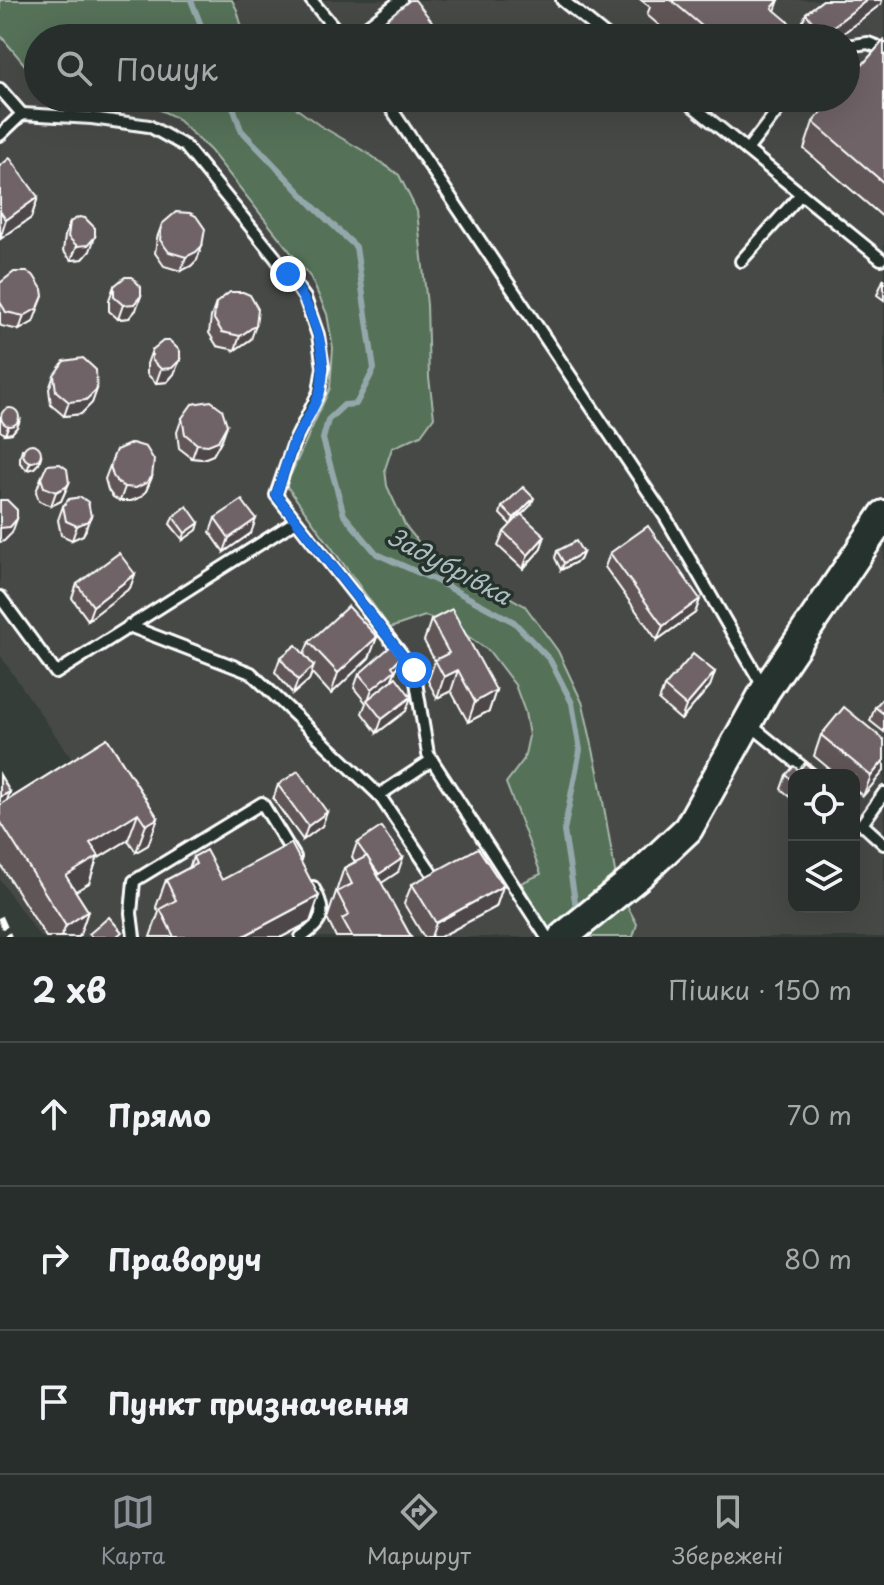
<!DOCTYPE html>
<html lang="uk">
<meta charset="utf-8">
<style>
:root{--surface:#282e2b;--page:#343a37;--text:#f1f3f6;--muted:#a5a8a9;--line:#444a47;--accent:#8c9099}
body{margin:0;font-family:"Playpen Sans",sans-serif;background:var(--page);color:var(--text)}
.controls{position:absolute;right:24px;bottom:24px;display:grid;overflow:hidden;border-radius:16px;box-shadow:0 8px 32px #0002}
.controls button{width:72px;height:72px;display:grid;place-items:center;padding:0;border:0;border-bottom:2px solid var(--line);background:var(--surface);color:var(--text);font:40px sans-serif}
.stop{position:absolute;width:24px;height:24px;margin:-18px;border:6px solid #1a73e8;border-radius:50%;background:#fff}
.stop.end{background:#1a73e8;border-color:#fff;box-shadow:0 2px 8px #0008}
.list{margin:0;padding:0;list-style:none}
h2{display:flex;justify-content:space-between;align-items:center;height:104px;margin:0;padding:0 32px;font-size:34px}
h2 small{font-size:26px;font-weight:400;color:var(--muted)}
.list li{display:grid;grid-template-columns:52px 1fr auto;gap:24px;align-items:center;box-sizing:border-box;height:144px;padding:0 32px;border-top:2px solid var(--line)}
.list b{display:block;font-size:30px;white-space:nowrap}
.list em{font-size:26px;font-style:normal;color:var(--muted)}
.icon{flex:none;width:44px;height:44px;fill:none;stroke:currentColor;stroke-width:2;stroke-linecap:round;stroke-linejoin:round}
.map{position:relative;flex:none;width:884px;height:937px;overflow:hidden}
.search{position:absolute;background:var(--surface);box-shadow:0 8px 32px #0002;left:24px;right:24px;top:24px;height:88px;display:flex;align-items:center;gap:20px;box-sizing:border-box;padding:0 28px;border-radius:44px;color:var(--muted);font-size:30px}
.sheet{height:536px;background:var(--surface)}
nav{display:flex;justify-content:space-around;align-items:center;box-sizing:border-box;height:112px;border-top:2px solid var(--line);background:var(--surface);font-size:22px;color:var(--muted)}
nav a{display:grid;justify-items:center;gap:4px}
nav .on{color:var(--accent)}
.map>svg:first-child{display:block}
.built{fill:#474947;fill-rule:evenodd}
.green{fill:#547159;stroke:#aab8ac;stroke-width:2}
.lines{fill:none;stroke-linecap:round;stroke-linejoin:round}
.stream{stroke:#94a8ab;stroke-width:6}
.lane-casing{stroke:#fff;stroke-width:16}
.secondary-casing{stroke:#fff;stroke-width:34}
.lane{stroke:#26332d;stroke-width:10}
.secondary{stroke:#26332d;stroke-width:28}
.rail{stroke:#fff;stroke-width:6;stroke-dasharray:12 6;stroke-linecap:butt}
.wall{fill:#605659;stroke:#fff;stroke-width:2}
.shaded-wall{fill:#4e4648;stroke:#fff;stroke-width:2}
.building{fill:#706467;stroke:#fff;stroke-width:2}
.route{stroke:#1a73e8;stroke-width:10}
.labels{text-anchor:middle;stroke-width:7;stroke-linejoin:round;paint-order:stroke}
.water-label{font-size:24px;font-style:italic;fill:#aebec0;stroke:#26332d}
</style>
<div class="map">
<svg width="884" height="937" viewBox="0 0 884 937">
<rect width="100%" height="100%" fill="#353d39"/>
<filter id="ink" filterUnits="userSpaceOnUse"><feTurbulence type="fractalNoise" baseFrequency=".0125" numOctaves="2"/><feDisplacementMap in="SourceGraphic" scale="16" xChannelSelector="R" yChannelSelector="G"/><feConvolveMatrix kernelMatrix="1 2 1 2 8 2 1 2 1" color-interpolation-filters="sRGB"/></filter>
<g filter="url(#ink)">
<g class="built">
<path d="M232,0H884V937H633L637,924L618,889L598,772L583,704L558,651L525,606L425,550L405,525L387,486L385,469L392,448L421,435L434,416L429,378L427,305L417,211L399,175L369,154L319,125L282,98H846V38H245ZM794,775H854V907H794Z"/>
<polygon points="0,35 38,81 38,98 122,98 152,106 175,117 210,150 311,278 327,314 333,348 330,388 286,485 425,616 450,624 489,651 515,685 525,712 529,736 524,759 506,783 541,874 522,884 554,937 40,937 0,880 0,810 73,761 0,655"/>
</g>
<g class="green">
<polygon points="0,0 232,0 237,10 245,38 38,38 38,81 0,35"/>
<polygon points="122,98 282,98 319,125 369,154 399,175 417,211 427,305 429,378 434,417 421,435 392,448 385,469 387,486 405,525 425,550 525,606 558,651 583,704 598,772 618,889 637,924 633,937 554,937 521,883 541,874 506,783 524,759 529,736 525,712 515,685 489,651 450,624 425,616 390,628 286,485 330,388 333,348 327,314 311,278 210,150 175,117 152,106"/>
</g>
<g class="lines">
<g class="stream">
<polyline points="191,0 206,38"/>
<polyline points="230,98 241,130 316,209 356,247 374,369 356,404 344,405 328,420 323,439 344,515 377,554 437,581 514,622 550,660 572,703 580,750 564,831 577,914"/>
</g>
<defs>
<g id="lane">
<polyline points="311,0 343,38"/>
<polyline points="562,0 609,38"/>
<polyline points="352,38 401,0"/>
<polyline points="846,46 868,43 884,49"/>
<polyline points="0,89 22,114"/>
<polyline points="384,98 666,518 764,688"/>
<polyline points="683,98 881,259"/>
<polyline points="0,135 22,114 92,118 149,126 185,146 275,257 305,298 318,335 323,367 319,392 293,445 276,495 414,670 428,754 546,936 549,937"/>
<polyline points="747,150 787,98"/>
<polyline points="741,261 801,194"/>
<polyline points="0,597 56,673 296,521"/>
<polyline points="129,626 251,673 379,795 432,760"/>
<polyline points="748,723 812,775"/>
<polyline points="884,793 862,824 884,844"/>
<polyline points="379,795 436,879"/>
<polyline points="134,937 131,913 134,881 262,803 295,857"/>
<path d="M301,937C324,923 327,911 313,887"/>
</g>
<polyline id="secondary" points="563,937 638,876 688,829 765,691 884,515"/>
</defs>
<use href="#lane" class="lane-casing"/>
<use href="#secondary" class="secondary-casing"/>
<use href="#lane" class="lane"/>
<use href="#secondary" class="secondary"/>
<polyline class="rail" points="0,917 9,937"/>
</g>
<g class="wall">
<polygon points="641,0 779,0 775,11 794,38 674,38 647,15 650,7"/>
<polygon points="823,0 882,0 881,4 837,38 801,38 798,34 806,13"/>
<polygon points="378,26 445,38 373,38"/>
<polygon points="884,40 884,218 804,149 813,122"/>
<polygon points="411,98 429,98 418,106"/>
<polygon points="0,166 38,197 31,218 0,239"/>
<polygon points="70,222 90,251 83,259 71,260 63,251 65,236"/>
<polygon points="162,224 197,260 191,266 181,271 164,266 155,253 157,238"/>
<polygon points="884,278 884,300 877,295"/>
<polygon points="0,283 33,322 19,330 1,326 0,324"/>
<polygon points="114,286 136,310 129,318 118,319 109,311 109,300"/>
<polygon points="216,303 251,339 235,350 217,346 209,333 211,317"/>
<polygon points="152,350 174,374 167,382 156,383 147,374 147,364"/>
<polygon points="54,375 97,389 92,403 81,414 64,416 51,405 49,389"/>
<polygon points="0,417 20,420 17,427 12,433 5,434 0,431"/>
<polygon points="182,418 227,425 222,439 213,455 203,459 192,458 179,448 177,432"/>
<polygon points="22,449 41,456 39,463 34,468 27,470 20,463 20,457"/>
<polygon points="116,450 152,477 146,491 141,497 131,501 120,501 113,497 108,490 105,479"/>
<polygon points="41,478 69,483 61,501 51,506 39,501 36,492"/>
<polygon points="531,505 521,515 545,536 540,550 523,569 498,546 504,532 511,525 500,514 502,507"/>
<polygon points="63,506 86,530 83,535 72,540 61,535 58,520"/>
<polygon points="173,517 199,523 197,530 183,540 170,524"/>
<polygon points="215,518 251,533 224,552 210,532"/>
<polygon points="557,551 583,553 580,560 561,570 555,558"/>
<polygon points="610,553 700,599 695,613 657,640 605,567"/>
<polygon points="135,574 130,588 88,620 72,598 77,584"/>
<polygon points="431,620 496,690 489,711 468,722 451,691 437,698 428,681 435,661 424,641"/>
<polygon points="377,637 369,658 331,694 312,673 309,680 293,694 275,672 280,658 304,654 309,642"/>
<polygon points="401,657 391,682 406,711 377,733 362,713 366,703 354,688 359,674"/>
<polygon points="715,672 710,686 681,720 659,701 664,687"/>
<polygon points="884,697 884,732 870,721 875,707"/>
<polygon points="821,735 884,740 884,771 863,796 854,789 854,775 837,775 814,756"/>
<polygon points="107,738 158,818 148,845 136,852 128,840 97,859 89,883 75,891 88,911 79,937 46,937 0,864 0,775 10,792 6,801"/>
<polygon points="786,775 794,775 794,800 781,789"/>
<polygon points="278,785 327,812 322,826 303,840 273,799"/>
<polygon points="357,843 398,872 381,883 411,937 336,937 327,919 344,868 355,862 352,857"/>
<polygon points="193,857 222,880 310,922 282,937 150,937 159,912 156,907 166,880 189,868"/>
<polygon points="412,884 503,886 496,907 440,937 424,937 404,904"/>
</g>
<g class="shaded-wall">
<polygon points="867,0 882,0 881,4 837,38 821,38 822,35"/>
<polygon points="421,98 429,98 418,106"/>
<polygon points="38,197 31,218 0,239 6,220"/>
<polygon points="95,237 90,251 83,259 71,260 77,246"/>
<polygon points="202,246 197,260 191,266 181,271 186,257"/>
<polygon points="43,296 33,322 19,330 24,316"/>
<polygon points="141,296 136,310 129,318 118,319 123,305"/>
<polygon points="256,325 251,339 235,350 240,336"/>
<polygon points="180,360 174,374 167,382 156,383 161,369"/>
<polygon points="97,389 92,403 81,414 64,416 69,402"/>
<polygon points="20,420 17,427 12,433 5,434 8,427"/>
<polygon points="227,425 222,439 213,455 203,459 192,458 197,444"/>
<polygon points="41,456 39,463 34,468 27,470 30,463"/>
<polygon points="152,477 146,491 141,497 131,501 120,501 125,487"/>
<polygon points="69,483 61,501 51,506 56,492"/>
<polygon points="534,498 531,505 511,525 514,518"/>
<polygon points="91,516 83,535 72,540 77,526"/>
<polygon points="17,519 12,533 4,541 0,542 0,528"/>
<polygon points="256,519 251,533 224,552 229,538"/>
<polygon points="199,523 197,530 183,540 185,533"/>
<polygon points="545,536 540,550 523,569 528,555"/>
<polygon points="583,553 580,560 561,570 564,563"/>
<polygon points="135,574 130,588 88,620 93,606"/>
<polygon points="700,599 695,613 657,640 663,626"/>
<polygon points="377,637 369,658 331,694 338,673"/>
<polygon points="401,657 390,684 368,700 372,689 392,666"/>
<polygon points="314,666 309,680 293,694 298,680"/>
<polygon points="458,670 451,691 437,698 444,677"/>
<polygon points="715,672 710,686 681,720 686,706"/>
<polygon points="496,690 489,711 468,722 475,702"/>
<polygon points="411,697 406,711 377,733 382,719"/>
<polygon points="884,760 884,771 863,796 871,776"/>
<polygon points="10,792 5,806 0,808 0,797"/>
<polygon points="327,812 322,826 303,840 308,826"/>
<polygon points="138,813 128,840 97,859 89,883 56,903 66,876 90,843"/>
<polygon points="158,818 148,845 136,852 146,825"/>
<polygon points="403,858 398,872 374,888 379,874"/>
<polygon points="503,886 496,907 440,937 431,937 436,923"/>
<polygon points="319,896 310,922 282,937 242,937"/>
<polygon points="88,911 79,937 61,937 66,926"/>
</g>
<g class="building">
<polygon points="410,0 415,0 445,38 388,38 378,26"/>
<polygon points="671,0 779,0 772,8 797,29 789,38 716,38"/>
<polygon points="823,0 867,0 822,35 806,13"/>
<polygon points="884,40 884,183 813,122 834,98 846,98 846,84"/>
<polygon points="10,158 38,197 6,220 0,211 0,166"/>
<polygon points="176,212 190,213 196,216 205,229 202,246 196,252 186,257 169,252 160,240 162,224"/>
<polygon points="79,217 85,218 95,228 95,237 88,245 77,246 68,237 70,222"/>
<polygon points="14,272 27,272 34,276 42,289 43,296 38,308 24,316 6,312 0,302 0,283"/>
<polygon points="125,277 132,277 141,287 141,296 134,304 123,305 114,297 114,286"/>
<polygon points="230,292 243,292 250,295 258,309 256,325 240,336 222,332 214,319 216,303"/>
<polygon points="163,341 170,341 180,351 180,360 172,368 161,369 152,360 152,350"/>
<polygon points="83,358 96,370 97,389 86,400 69,402 56,391 54,375 64,361"/>
<polygon points="211,401 222,409 227,425 218,441 208,445 197,444 185,434 182,418 192,404"/>
<circle cx="10" cy="417" r="9"/>
<polygon points="132,443 146,447 154,460 152,477 146,483 136,488 125,487 118,483 113,476 110,465 116,450"/>
<circle cx="32" cy="453" r="9"/>
<polygon points="60,464 67,469 69,483 66,487 56,492 44,487 41,478 47,465"/>
<polygon points="523,487 534,498 514,518 502,507"/>
<polygon points="81,497 88,502 91,516 88,521 77,526 66,521 63,506 69,499"/>
<polygon points="0,500 7,500 17,510 17,519 10,527 0,528"/>
<polygon points="242,500 256,519 229,538 215,518"/>
<polygon points="187,506 199,523 185,533 173,517"/>
<polygon points="521,514 545,536 528,555 504,532"/>
<polygon points="648,526 700,599 663,626 610,553"/>
<polygon points="576,541 583,553 564,563 557,551"/>
<polygon points="119,553 135,574 93,606 77,584"/>
<polygon points="348,606 377,637 338,673 309,642"/>
<polygon points="452,609 496,690 475,702 458,670 444,677 435,660 449,653 431,620"/>
<polygon points="296,645 314,666 298,680 280,658"/>
<polygon points="391,646 401,657 392,666 395,670 372,689 359,674"/>
<polygon points="693,654 715,672 686,706 664,687"/>
<polygon points="396,677 411,697 382,719 367,700"/>
<polygon points="884,697 884,714 875,707"/>
<polygon points="844,707 884,740 884,760 871,776 821,735"/>
<polygon points="107,738 158,818 146,825 138,813 90,843 99,856 66,876 88,911 66,926 0,821 0,805"/>
<polygon points="805,763 817,773 815,775 794,775 794,781 786,775 794,766 799,770"/>
<polygon points="298,771 327,812 308,826 278,785"/>
<polygon points="0,775 10,792 0,797"/>
<polygon points="381,827 403,858 379,874 357,843"/>
<polygon points="291,843 319,896 242,937 174,937 160,909 176,900 166,880 196,864 193,857 206,850 222,880"/>
<polygon points="478,848 503,886 436,923 412,884"/>
<polygon points="367,856 411,937 352,937 342,919 349,915 337,892 352,884 344,868"/>
<polygon points="109,917 122,932 116,937 92,937 89,934"/>
</g>
</g>
<g class="lines" filter="url(#ink)">
<path class="route" d="M288,274C311,306 330,350 320,391C314,411 300,428 292,447C286,463 282,479 276,495L414,670"/>
</g>
<g class="labels">
<g class="water-label">
<text transform="translate(449 567) rotate(28)" y="8">Задубрівка</text>
</g>
</g>
</svg>
<div class="controls">
<button><svg class="icon" aria-label="locate" viewBox="0 0 24 24"><circle cx="12" cy="12" r="6"/><path d="M12 2v4M12 18v4M2 12h4M18 12h4"/></svg></button>
<button><svg class="icon" aria-label="layers" viewBox="0 0 24 24"><path d="M12 4l9 5-9 5-9-5zM3 14l9 5 9-5"/></svg></button>
</div>
<div class="stop" style="left:414px;top:670px"></div>
<div class="stop end" style="left:288px;top:274px"></div>
<div class="search"><svg class="icon" aria-label="search" viewBox="0 0 24 24"><circle cx="10" cy="10" r="6"/><path d="M15 15l6 6"/></svg>Пошук</div>
</div>
<section class="sheet">
<h2>2 хв<small>Пішки · 150 m</small></h2>
<ul class="list">
<li><svg class="icon" aria-label="ahead" viewBox="0 0 24 24"><path d="M12 20V5M6 11l6-6 6 6"/></svg><div><b>Прямо</b></div><em>70 m</em></li>
<li><svg class="icon" aria-label="right" viewBox="0 0 24 24"><path d="M7 20v-9h11M14 6l5 5-5 5"/></svg><div><b>Праворуч</b></div><em>80 m</em></li>
<li><svg class="icon" aria-label="arrive" viewBox="0 0 24 24"><path d="M6 21V4h12l-3 4 3 4H6"/></svg><div><b>Пункт призначення</b></div></li>
</ul>
</section>
<nav>
<a class="on"><svg class="icon" aria-label="map" viewBox="0 0 24 24"><path d="M3 6l6-2 6 2 6-2v14l-6 2-6-2-6 2zM9 4v14M15 6v14"/></svg>Карта</a>
<a><svg class="icon" aria-label="directions" viewBox="0 0 24 24"><path d="M12 3l9 9-9 9-9-9zM9 14v-3h6M13 9l2 2-2 2"/></svg>Маршрут</a>
<a><svg class="icon" aria-label="saved" viewBox="0 0 24 24"><path d="M7 4h10v16l-5-4-5 4z"/></svg>Збережені</a>
</nav>
